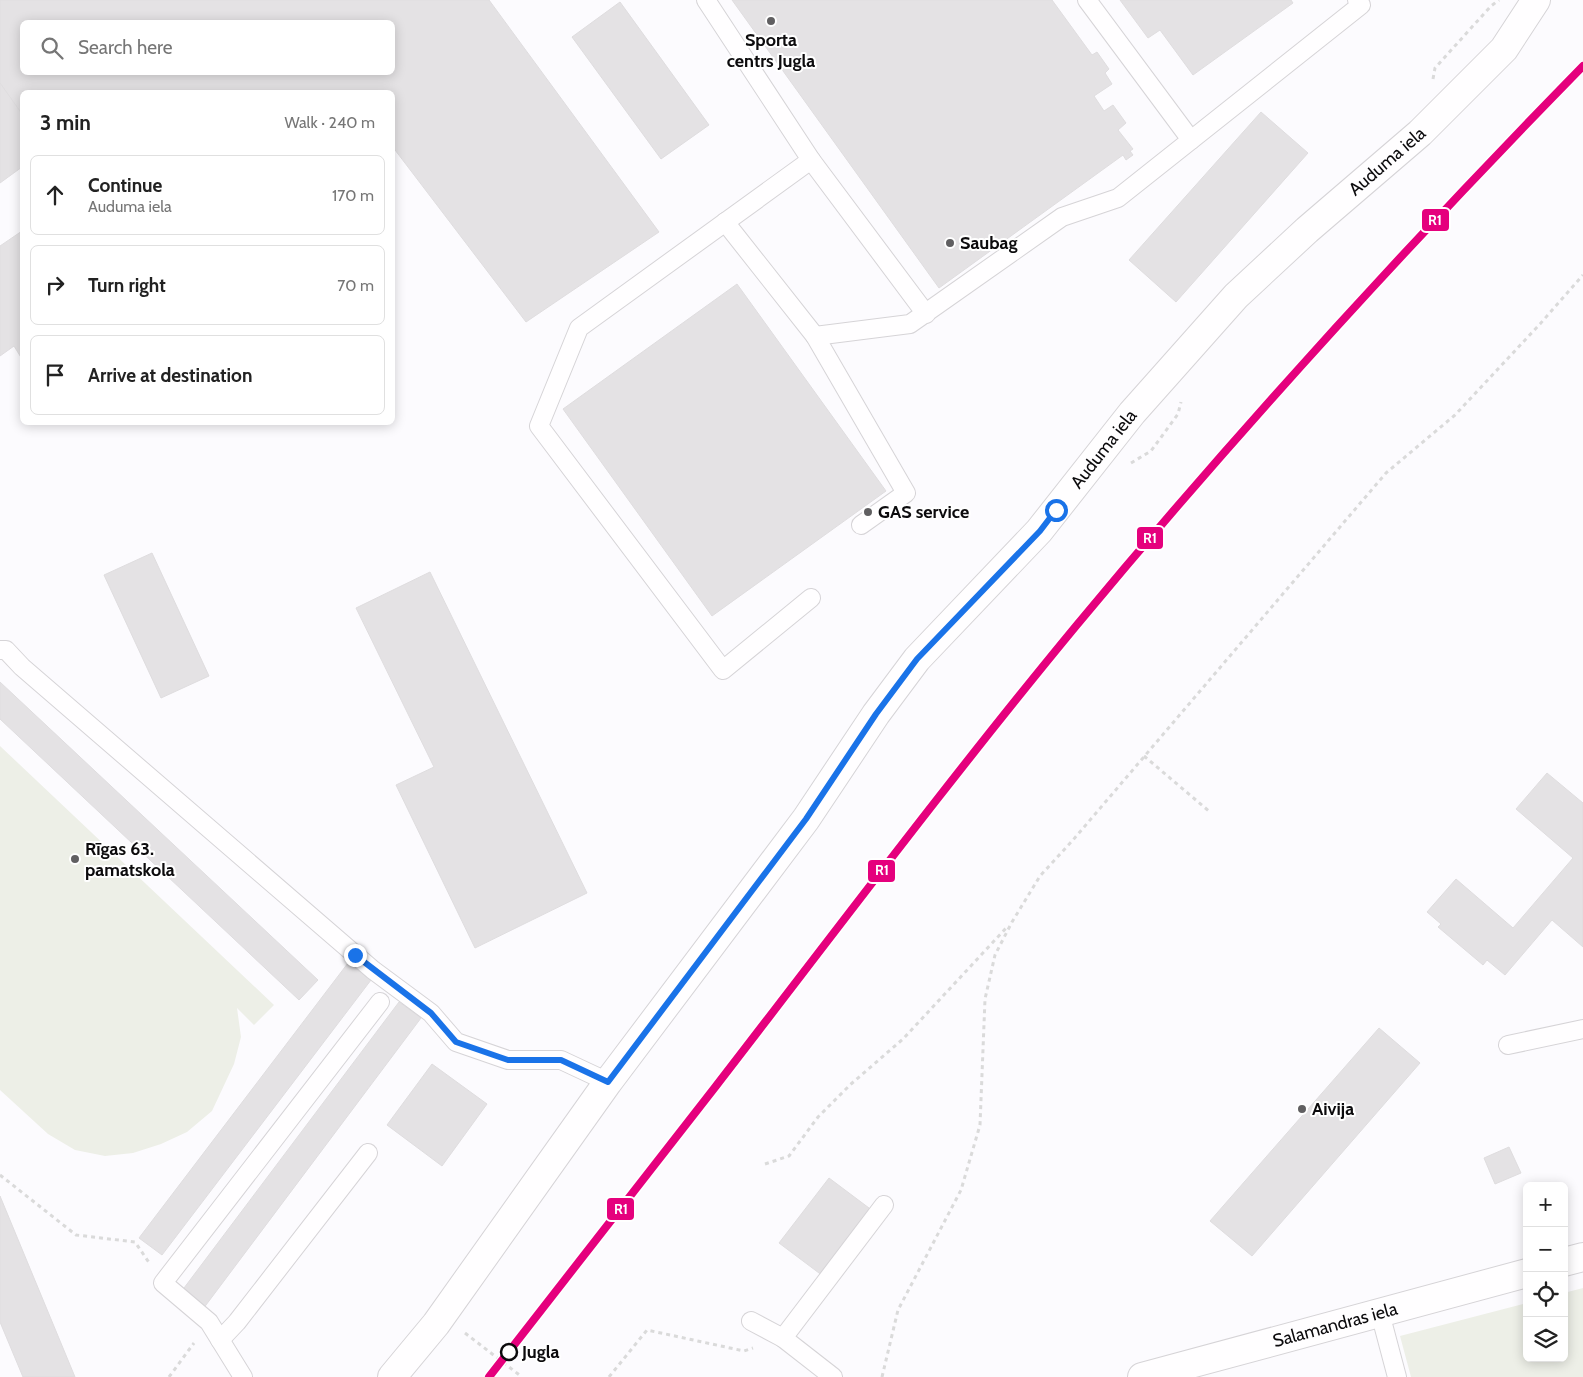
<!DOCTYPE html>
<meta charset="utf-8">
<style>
:root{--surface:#fff;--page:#f6f6f6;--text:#222;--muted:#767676;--line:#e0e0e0}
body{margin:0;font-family:Cabin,sans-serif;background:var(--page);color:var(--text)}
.controls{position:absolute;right:15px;bottom:15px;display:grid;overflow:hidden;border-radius:8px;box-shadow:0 2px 12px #0003}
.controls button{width:45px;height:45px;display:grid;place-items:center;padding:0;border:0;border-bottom:1px solid var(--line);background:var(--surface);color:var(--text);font:25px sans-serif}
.stop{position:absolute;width:15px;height:15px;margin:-11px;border:4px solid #1a73e8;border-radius:50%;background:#fff}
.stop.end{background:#1a73e8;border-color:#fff;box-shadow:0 1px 5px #0008}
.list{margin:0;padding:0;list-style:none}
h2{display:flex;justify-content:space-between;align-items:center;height:65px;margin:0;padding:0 20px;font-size:21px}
h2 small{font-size:16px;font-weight:400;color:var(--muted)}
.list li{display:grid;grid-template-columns:32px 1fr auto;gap:15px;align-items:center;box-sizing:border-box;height:80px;margin:0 10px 10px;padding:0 10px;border:1px solid var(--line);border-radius:8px}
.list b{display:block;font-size:19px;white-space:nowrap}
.list p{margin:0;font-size:16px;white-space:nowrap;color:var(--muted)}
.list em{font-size:16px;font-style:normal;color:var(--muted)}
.icon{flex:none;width:28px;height:28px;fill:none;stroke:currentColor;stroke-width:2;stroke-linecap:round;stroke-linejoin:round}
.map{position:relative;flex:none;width:1583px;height:1377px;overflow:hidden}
.search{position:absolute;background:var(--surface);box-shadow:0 2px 12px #0003;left:20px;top:20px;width:375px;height:55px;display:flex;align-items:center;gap:12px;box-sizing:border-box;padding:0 18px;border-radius:8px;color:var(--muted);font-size:19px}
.panel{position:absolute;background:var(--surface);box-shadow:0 2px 12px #0003;left:20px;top:90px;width:375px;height:335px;border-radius:8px}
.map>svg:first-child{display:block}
.green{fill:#edefe7}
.building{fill:#e4e2e4;stroke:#dfdddf;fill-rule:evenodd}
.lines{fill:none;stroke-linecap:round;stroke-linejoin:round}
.service-casing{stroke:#d6d4d7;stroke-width:20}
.minor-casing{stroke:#d6d4d7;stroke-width:30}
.tertiary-casing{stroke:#d6d4d7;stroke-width:30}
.path{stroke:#dadada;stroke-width:3;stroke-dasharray:4 4;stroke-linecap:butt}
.service{stroke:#fffeff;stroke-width:18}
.minor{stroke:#fffeff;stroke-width:28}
.tertiary{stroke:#fffeff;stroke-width:28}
.rail-1-casing{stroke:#fff;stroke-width:11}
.rail-1{stroke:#e5007d;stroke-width:8}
.route{stroke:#1a73e8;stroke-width:6}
.poi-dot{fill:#605f61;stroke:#fff;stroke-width:2}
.stop-dot{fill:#fff;stroke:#0c0b0d;stroke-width:2.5}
.labels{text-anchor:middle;stroke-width:4;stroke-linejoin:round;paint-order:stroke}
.poi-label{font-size:18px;font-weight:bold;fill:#0c0b0d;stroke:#fff;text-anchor:start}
.street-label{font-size:18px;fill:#0c0b0d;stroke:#fff}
.stop-label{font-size:18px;font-weight:bold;fill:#0c0b0d;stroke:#fff;text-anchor:start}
.line-badge{stroke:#fff;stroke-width:2}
.badge-label{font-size:14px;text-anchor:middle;font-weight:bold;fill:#fff}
</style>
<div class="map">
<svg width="1583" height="1377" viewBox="0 0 1583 1377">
<rect width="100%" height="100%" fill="#fcfbfe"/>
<g class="green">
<polygon points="0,746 274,1005 254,1025 237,1008 241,1037 234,1064 212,1111 187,1132 161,1144 133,1153 105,1156 75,1150 48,1134 0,1090"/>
<polygon points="1583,1288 1583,1377 1411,1377 1400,1336 1527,1303 1527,1358 1564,1358 1564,1293"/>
</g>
<g class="building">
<path d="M0,0H489L659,232L526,322L392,146V92H22V114L0,83ZM22,22H392V72H22Z"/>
<polygon points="732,0 1052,0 1092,55 1097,52 1109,69 1105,73 1112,84 1094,96 1104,111 1113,105 1126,123 1118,130 1133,149 1130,151 1133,155 1126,160 1123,155 939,288"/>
<polygon points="1120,0 1291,0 1293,3 1193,75 1160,30 1148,38"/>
<polygon points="620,2 709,125 661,159 572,37"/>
<polygon points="0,83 22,114 22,167 0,183"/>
<polygon points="1261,112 1308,153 1176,302 1129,260"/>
<polygon points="22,231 22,359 14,346 0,356 0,246"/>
<polygon points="737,284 886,491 712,616 563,409"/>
<polygon points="152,553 209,676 161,698 104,575"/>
<polygon points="430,572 587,893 475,948 396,785 434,767 356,608"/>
<polygon points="0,682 318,980 299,1000 0,719"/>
<polygon points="1547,773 1583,803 1583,947 1552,920 1505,975 1487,960 1483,965 1438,927 1441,924 1427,912 1456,879 1513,928 1573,858 1516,809"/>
<polygon points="348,963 371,980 162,1255 139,1238"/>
<polygon points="399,1002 421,1018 203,1309 181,1292"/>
<polygon points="1379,1028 1420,1063 1252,1256 1210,1221"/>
<polygon points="432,1064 487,1104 442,1166 387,1125"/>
<polygon points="1509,1147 1521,1173 1495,1184 1484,1158"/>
<polygon points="829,1178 873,1211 823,1276 779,1243"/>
<polygon points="0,1196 75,1377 23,1377 0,1322"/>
</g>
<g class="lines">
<defs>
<g id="service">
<polyline points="706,0 811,160 579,328 539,426 723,670 811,598"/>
<polyline points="1087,0 1191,140"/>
<polyline points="811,160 926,314"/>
<polyline points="725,222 815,336 910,324 1062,217 1118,198 1361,5 1357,0"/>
<polyline points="815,336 906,493 861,525"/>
<polyline points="0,650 6,650 22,667 373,970 431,1013 456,1042 508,1060 561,1060 608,1082"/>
<polyline points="1508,1045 1583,1029"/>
<polyline points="1380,1313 1397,1377"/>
<polyline points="751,1321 783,1338"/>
<polyline points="220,1340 237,1322 368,1153"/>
<polyline points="243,1377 209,1322 163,1283 380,1002"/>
<polyline points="833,1377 783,1338 884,1205"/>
</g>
<g id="minor">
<path id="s1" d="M392,1377L436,1324L608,1082L806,819L876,714L917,659L1039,531L1132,413L1236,296L1307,230L1420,133L1504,49L1536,0"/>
</g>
<g id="tertiary">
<polyline points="1564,1262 1583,1257"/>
<path id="s2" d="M1142,1377L1527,1273"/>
</g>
</defs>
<use href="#service" class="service-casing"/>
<use href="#minor" class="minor-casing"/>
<use href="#tertiary" class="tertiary-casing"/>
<g class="path">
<polyline points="1433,79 1435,68 1491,6 1499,0"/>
<polyline points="1131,463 1151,451 1178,414 1181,402"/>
<polyline points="1144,756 1210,812"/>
<polyline points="765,1164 789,1156 818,1117 851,1084 903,1039 1008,926"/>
<polyline points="0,1175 76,1235 135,1242 150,1264"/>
<polyline points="465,1333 522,1377"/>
<polyline points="169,1377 194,1343"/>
<polyline points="609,1377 647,1330 744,1351 753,1348"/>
<polyline points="882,1377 898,1310 961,1190 980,1125 985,999 995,955 1012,922 1040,876 1073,840 1386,473 1455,415 1540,324 1583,275"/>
</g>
<use href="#service" class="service"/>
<use href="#minor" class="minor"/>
<use href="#tertiary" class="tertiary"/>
<defs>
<path id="rail-1" d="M489,1377C565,1280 641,1183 716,1086C835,932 952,776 1076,626C1237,432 1407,246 1583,66"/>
</defs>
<use href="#rail-1" class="rail-1-casing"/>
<use href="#rail-1" class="rail-1"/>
</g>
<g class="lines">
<polyline class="route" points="355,955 431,1013 456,1042 508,1060 561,1060 608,1082 806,819 876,714 917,659 1040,531 1056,510"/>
</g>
<g class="poi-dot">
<circle cx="771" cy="21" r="5"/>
<circle cx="950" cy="243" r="5"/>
<circle cx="868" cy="512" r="5"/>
<circle cx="75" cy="859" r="5"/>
<circle cx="1302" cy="1109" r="5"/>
</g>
<circle class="stop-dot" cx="509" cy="1352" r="8"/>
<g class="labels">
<g class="poi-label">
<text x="771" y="46" text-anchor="middle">Sporta<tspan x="771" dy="21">centrs Jugla</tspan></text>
<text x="960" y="249">Saubag</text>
<text x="878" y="518">GAS service</text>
<text x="85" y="855">Rīgas 63.<tspan x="85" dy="21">pamatskola</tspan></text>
<text x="1312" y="1115">Aivija</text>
</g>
<g class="street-label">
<text dy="6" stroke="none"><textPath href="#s1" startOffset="1576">Auduma iela</textPath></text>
<text dy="6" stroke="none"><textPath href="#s1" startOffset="1171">Auduma iela</textPath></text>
<text dy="6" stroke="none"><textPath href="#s2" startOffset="200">Salamandras iela</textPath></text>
</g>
<g class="stop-label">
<text x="522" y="1358">Jugla</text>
</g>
</g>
<g class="line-badge">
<rect x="1421" y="208" width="29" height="24" rx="5" fill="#e5007d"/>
<rect x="1136" y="526" width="28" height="24" rx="5" fill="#e5007d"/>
<rect x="867" y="859" width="29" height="24" rx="5" fill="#e5007d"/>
<rect x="606" y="1197" width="29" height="24" rx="5" fill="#e5007d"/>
</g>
<g class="badge-label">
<text x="1435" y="225">R1</text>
<text x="1150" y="543">R1</text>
<text x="882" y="875">R1</text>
<text x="621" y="1214">R1</text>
</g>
</svg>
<div class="controls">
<button>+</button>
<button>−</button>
<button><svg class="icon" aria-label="locate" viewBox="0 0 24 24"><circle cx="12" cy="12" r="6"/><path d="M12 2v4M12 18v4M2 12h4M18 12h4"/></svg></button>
<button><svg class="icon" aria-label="layers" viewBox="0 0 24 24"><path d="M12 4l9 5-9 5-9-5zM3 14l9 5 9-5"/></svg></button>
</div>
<div class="stop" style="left:1056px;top:510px"></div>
<div class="stop end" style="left:355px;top:955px"></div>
<div class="search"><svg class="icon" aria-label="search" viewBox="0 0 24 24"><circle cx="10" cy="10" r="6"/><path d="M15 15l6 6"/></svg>Search here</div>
<section class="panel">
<h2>3 min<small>Walk · 240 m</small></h2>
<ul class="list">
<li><svg class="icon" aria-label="ahead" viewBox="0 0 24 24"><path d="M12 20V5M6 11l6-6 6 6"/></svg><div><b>Continue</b><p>Auduma iela</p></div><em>170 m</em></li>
<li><svg class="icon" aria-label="right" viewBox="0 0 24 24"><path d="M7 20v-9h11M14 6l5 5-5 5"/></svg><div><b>Turn right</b></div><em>70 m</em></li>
<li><svg class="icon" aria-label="arrive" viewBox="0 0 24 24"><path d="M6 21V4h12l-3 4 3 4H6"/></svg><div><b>Arrive at destination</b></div></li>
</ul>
</section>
</div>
